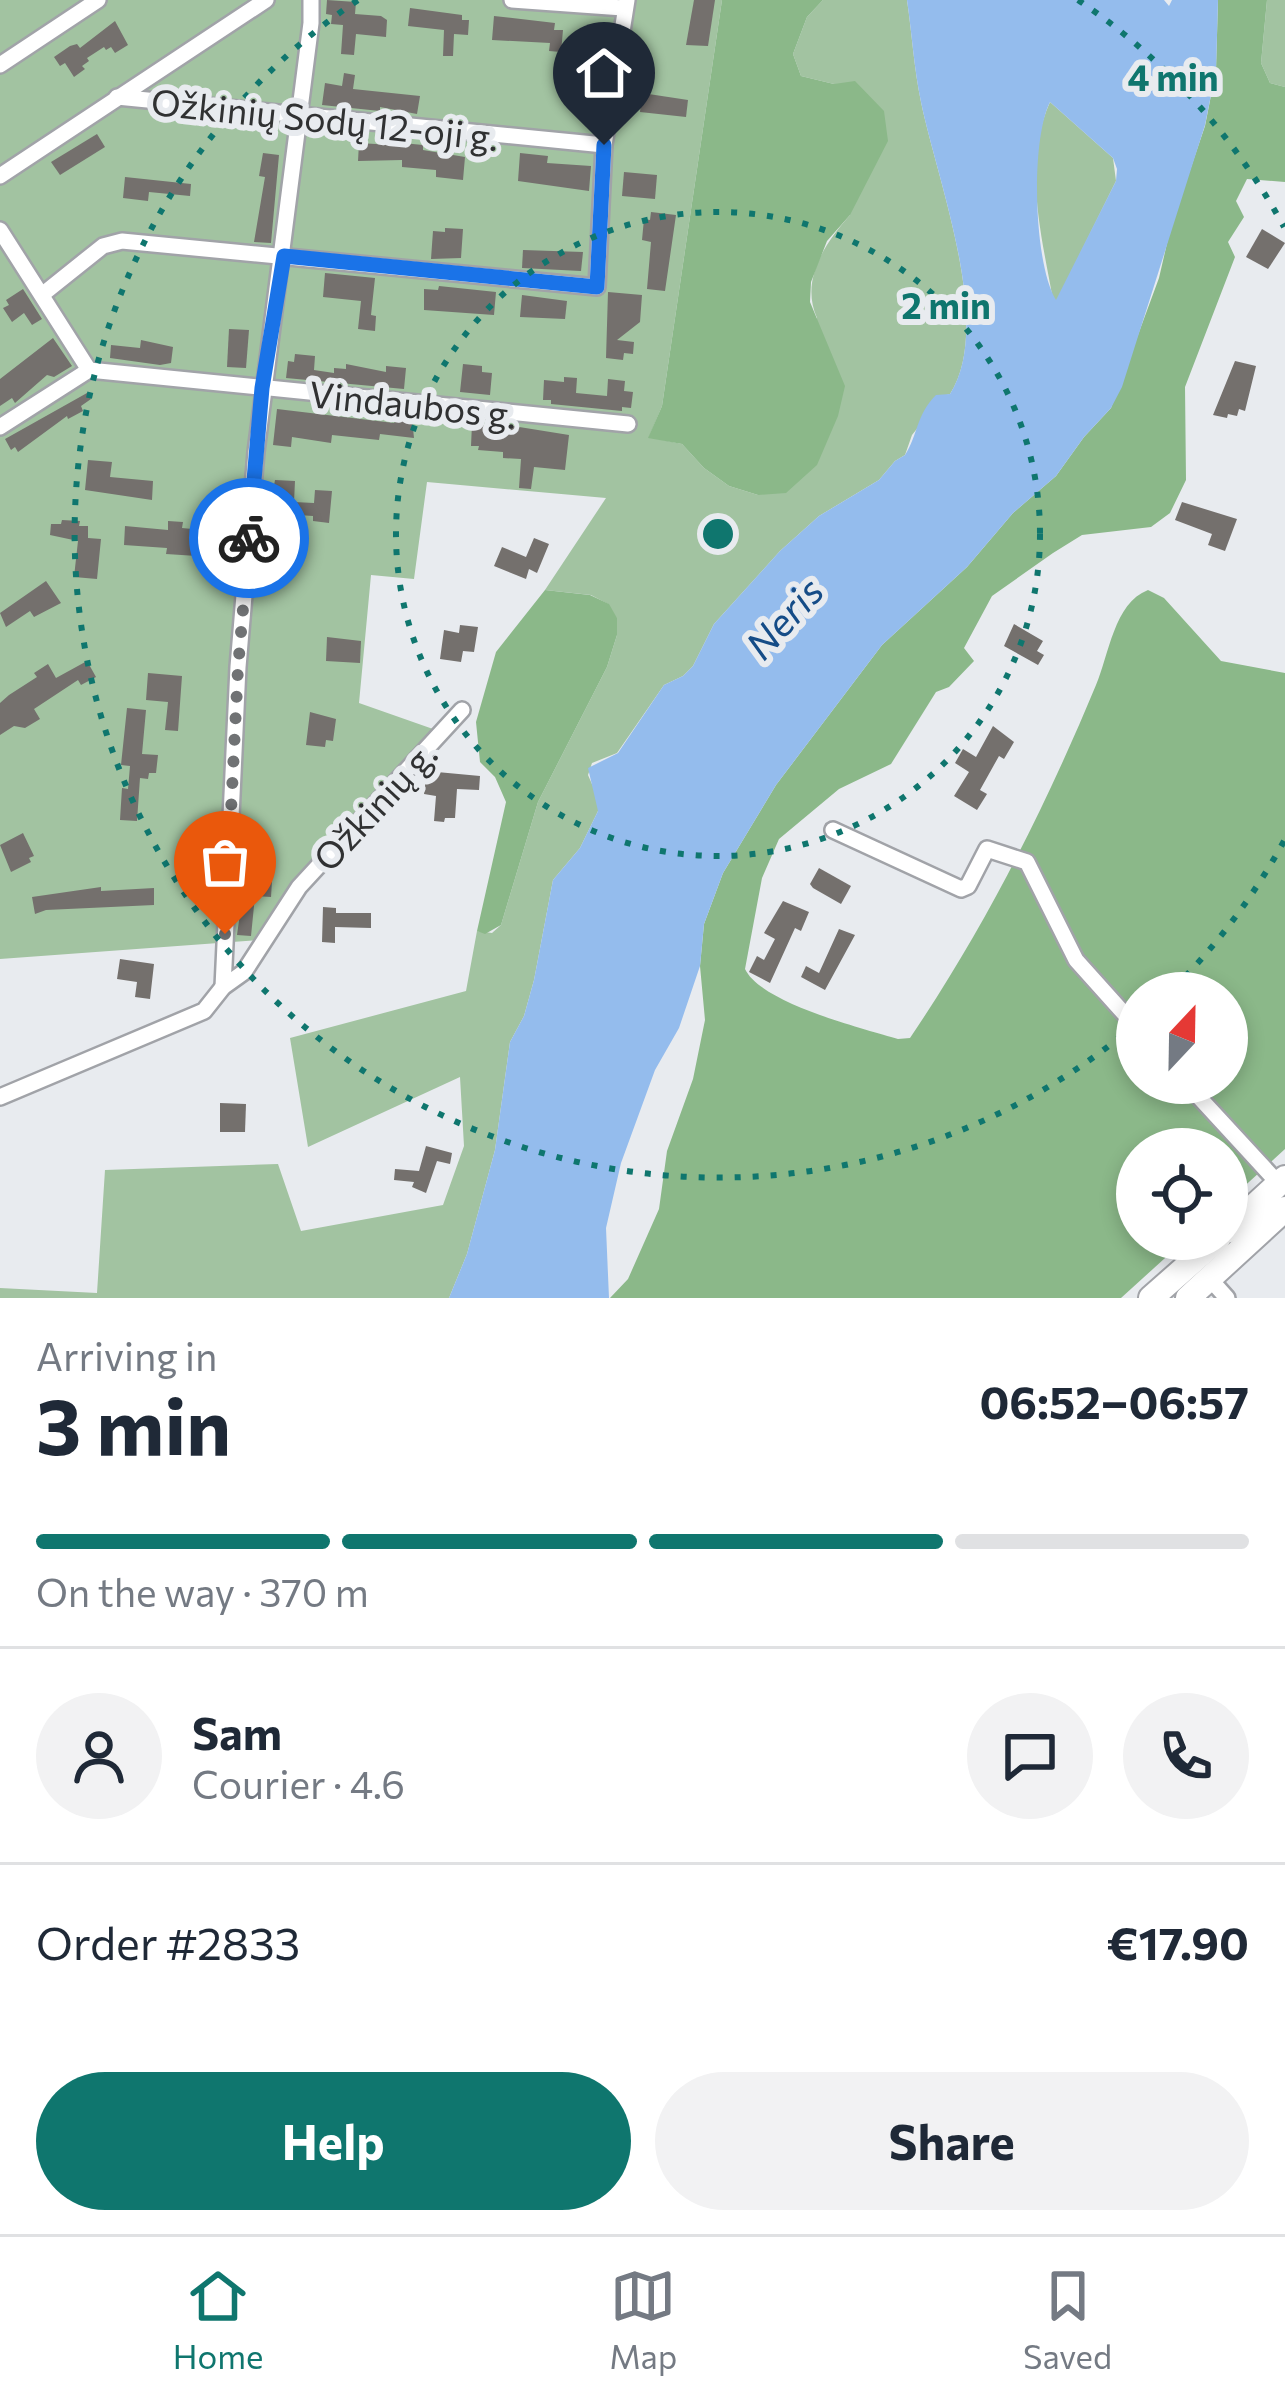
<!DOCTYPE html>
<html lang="en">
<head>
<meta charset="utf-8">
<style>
  :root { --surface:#fff; --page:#f2f2f3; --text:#1f2937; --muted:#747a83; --line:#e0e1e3; --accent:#0f766e }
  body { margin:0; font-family:Commissioner,sans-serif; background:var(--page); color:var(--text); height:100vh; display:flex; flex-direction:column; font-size:45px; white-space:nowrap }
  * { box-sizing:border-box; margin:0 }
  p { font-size:39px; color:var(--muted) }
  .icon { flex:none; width:66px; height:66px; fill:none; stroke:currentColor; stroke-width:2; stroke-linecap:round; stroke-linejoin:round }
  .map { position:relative; height:1298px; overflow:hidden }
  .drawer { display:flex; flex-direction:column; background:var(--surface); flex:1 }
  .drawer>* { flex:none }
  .needle { width:78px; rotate:22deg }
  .tools { position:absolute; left:1116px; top:972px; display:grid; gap:24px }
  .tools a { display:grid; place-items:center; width:132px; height:132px; border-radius:50%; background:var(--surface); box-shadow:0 6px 18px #0003; font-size:60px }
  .pin { position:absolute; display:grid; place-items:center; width:102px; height:102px; color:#fff; margin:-123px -51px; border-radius:50% 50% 50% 0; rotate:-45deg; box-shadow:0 0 12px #0007 }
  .pin .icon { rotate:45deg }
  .courier { position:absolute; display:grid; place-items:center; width:120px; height:120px; margin:-60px; border:9px solid #1a73e8; border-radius:50%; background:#fff; color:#222; box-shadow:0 3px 15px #0007 }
  .headline em { font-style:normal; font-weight:700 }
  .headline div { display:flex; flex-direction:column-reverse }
  .headline { display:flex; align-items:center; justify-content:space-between; height:204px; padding:0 36px }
  h1 { font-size:78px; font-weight:700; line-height:90px }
  .bar { display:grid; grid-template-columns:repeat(4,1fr); gap:18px 12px; align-content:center; height:144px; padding:0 36px }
  .bar i { height:15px; border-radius:9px; background:var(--line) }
  .bar .selected { background:var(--accent) }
  .bar p { grid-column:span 4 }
  .line { display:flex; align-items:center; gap:30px; padding:0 36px; border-top:3px solid var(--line) }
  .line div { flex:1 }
  .round { display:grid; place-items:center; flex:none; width:126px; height:126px; border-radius:63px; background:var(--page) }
  .action { display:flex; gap:24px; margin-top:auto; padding:24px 36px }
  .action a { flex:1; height:138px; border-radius:72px; background:var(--accent); color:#fff; font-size:48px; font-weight:700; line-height:138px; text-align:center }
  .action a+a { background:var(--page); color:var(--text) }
  .tab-bar { display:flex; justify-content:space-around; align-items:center; height:168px; border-top:3px solid var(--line); background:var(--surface); font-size:33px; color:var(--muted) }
  .tab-bar a { display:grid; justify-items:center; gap:6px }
  .tab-bar .selected { color:var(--accent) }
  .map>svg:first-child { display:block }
  .green { fill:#a2c3a1 }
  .forest { fill:#8bb889; fill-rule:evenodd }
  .water { fill:#94bced; fill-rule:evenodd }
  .building { fill:#74706d }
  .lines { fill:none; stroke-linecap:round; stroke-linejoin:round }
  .minor-casing { stroke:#a1a3a8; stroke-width:20 }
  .primary-casing { stroke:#a1a3a8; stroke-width:28 }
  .minor { stroke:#fff; stroke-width:15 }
  .primary { stroke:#fff; stroke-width:24 }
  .done { stroke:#707274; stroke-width:12; stroke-dasharray:0 21.6 }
  .route { stroke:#1a73e8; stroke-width:15 }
  .ring { fill:none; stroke:#0f766e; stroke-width:6; stroke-dasharray:6 12 }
  .labels { text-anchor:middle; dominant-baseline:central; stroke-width:12; stroke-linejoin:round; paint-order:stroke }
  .street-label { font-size:36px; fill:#303132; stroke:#e8ebef }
  .water-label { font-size:39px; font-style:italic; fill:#154c87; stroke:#e8ebef }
  .centre { fill:#0f766e; stroke:#e8ebef; stroke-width:6 }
  .ring-label { font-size:36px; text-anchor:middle; font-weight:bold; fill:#0f766e; stroke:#e8ebef; stroke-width:12; stroke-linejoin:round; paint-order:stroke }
</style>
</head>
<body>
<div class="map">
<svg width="1285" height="1298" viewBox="0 0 1285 1298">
  <rect width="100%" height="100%" fill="#e8ebef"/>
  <!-- green -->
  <g class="green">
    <path d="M0,0H722L662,406L649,437L682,444L704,468L729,486L758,495L817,318C800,280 825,243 850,215L834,84L801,76L793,54L807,17L823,0H907C912,34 914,69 921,102C937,180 994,326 950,394L943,396L912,435L905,455L895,461L879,480L819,516L780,551L714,624L693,666L683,676L664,685L617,753L592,763L588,775L598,798V811L580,848L553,880L534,980L524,1016L510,1042L495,1150L467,1254L449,1298H0V1288L97,1293L105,1170L278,1164L301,1231L443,1205L464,1146L460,1077L308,1147L290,1038L466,991L477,931L492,933L501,925L538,802L607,667L617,635V619L608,604L591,595L545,590L606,498L427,482L414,579L371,575L359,703L433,729L299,879L260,940L0,959Z"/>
    <polygon points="1267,0 1285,0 1285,87 1270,83 1261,63"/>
    <path d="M1050,102L1113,158L1116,181L1057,300H1053C1042,237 1022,164 1050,102Z"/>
  </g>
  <!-- forest -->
  <g class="forest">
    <polygon points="722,0 823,0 807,17 793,54 801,76 834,84 855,81 884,111 888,141 850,215 827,241 811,282 810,302 845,386 838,416 817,465 786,493 758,495 729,486 704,468 682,444 648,438 662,406"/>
    <path d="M1218,0H1267L1261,63L1270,83L1285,87V182L1247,179L1236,201L1244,217L1228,242L1235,257L1185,387L1186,480L1170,513L1151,527L1082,535L1053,553L992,596L964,648L974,661L949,687L936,692L891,764L839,789L779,839L762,878L745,969C761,1003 861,1028 898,1039L910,1038C985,927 1045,808 1096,685C1109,655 1114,603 1148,590L1164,598L1221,661L1285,673V1149L1227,1202V1149H1137V1239H1186L1121,1298H610L628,1279L659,1209L667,1151L693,1079L705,1020L700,966L704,924L723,873L776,785L882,645L967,567L1013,513L1056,476L1084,437L1111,408L1159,278L1171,226L1205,126L1216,70ZM1137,993H1227V1083H1137Z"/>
    <polygon points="545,590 590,595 609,604 617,618 617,635 607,667 538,802 501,925 485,934 477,931 506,802 495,777 480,762 476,722 496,652"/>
  </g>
  <!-- water -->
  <path class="water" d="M907,0H1164L1169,6L1172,0H1218L1216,70L1205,125L1122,387L1111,408L1084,437L1056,476L1013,513L967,567L882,645L776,785L723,873L704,924L700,966L679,1028L655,1070L621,1163L606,1228L609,1298H449L467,1254L495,1150L510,1042L524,1016L534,980L553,880L580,848L598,811L588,768L618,753L664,685L683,676L693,666L714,624L780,551L819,516L879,480L895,461L905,455C918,435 916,415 936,395L950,394C994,325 937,180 921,102C914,69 912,34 907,0ZM1050,102L1113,158L1117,169L1116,181L1056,300C1034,265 1030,142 1050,102Z"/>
  <!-- building -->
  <g class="building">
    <polygon points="327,0 356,2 355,14 381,16 387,20 386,37 356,34 354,55 341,54 343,25 331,24 332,15 326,14"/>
    <polygon points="694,0 715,0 708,46 686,45"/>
    <polygon points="410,8 462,15 462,20 469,20 468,35 454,34 453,56 443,56 444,30 408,26"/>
    <polygon points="494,16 555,23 554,30 563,30 561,52 549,51 550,43 492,40"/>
    <polygon points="115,21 128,45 115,53 111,47 106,50 104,47 87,58 89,61 82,66 85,69 74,77 65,63 60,66 54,57 70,46 77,44 80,48"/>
    <polygon points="344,73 355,75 353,89 420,96 417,114 380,107 380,111 322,105 325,83 342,86"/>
    <polygon points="642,93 688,100 686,117 640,112"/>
    <polygon points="97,134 105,147 60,175 51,162"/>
    <polygon points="392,142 423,145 423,150 465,157 463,180 436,177 436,170 402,167 402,160 358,161 359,143 392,145"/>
    <polygon points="263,153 279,155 271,243 254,242 265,177 259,176"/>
    <polygon points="520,153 548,156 547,163 591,166 589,191 518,181"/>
    <polygon points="624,172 657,175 655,199 622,196"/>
    <polygon points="125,177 191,184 190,196 149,192 148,201 123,198"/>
    <polygon points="651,212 676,215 665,291 647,289 651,242 642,240 644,219 650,220"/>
    <polygon points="445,228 463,229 461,258 431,259 433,231 445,232"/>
    <polygon points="1262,229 1285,243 1268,269 1246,257"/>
    <polygon points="523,250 583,252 581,271 522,268"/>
    <polygon points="325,273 375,278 371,315 376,316 375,331 358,329 361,301 323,297"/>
    <polygon points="439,286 496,292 494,315 424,310 424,289 438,290"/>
    <polygon points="23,289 42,319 32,325 24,313 12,322 3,308 9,305 6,300"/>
    <polygon points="608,292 642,295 640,322 617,340 634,342 633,354 624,353 623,360 606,358"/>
    <polygon points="522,295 567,301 565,319 520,317"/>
    <polygon points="229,329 249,330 246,368 227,367"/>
    <polygon points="53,338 72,366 54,377 47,375 15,403 12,398 0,406 0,379"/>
    <polygon points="141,340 173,347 171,363 160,365 110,358 111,345 140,348"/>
    <polygon points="295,354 315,356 314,370 334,373 334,368 346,369 346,364 386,372 386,366 406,368 404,389 286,378 288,361 294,362"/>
    <polygon points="1235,361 1256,366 1245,411 1239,409 1237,416 1228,414 1227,418 1213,415"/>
    <polygon points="463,364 482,366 482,372 492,373 490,395 460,392"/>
    <polygon points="564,377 577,378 576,393 607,396 608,379 625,381 624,391 633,392 631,408 622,407 622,411 551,404 551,400 543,400 544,380 564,382"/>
    <polygon points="87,393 91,399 81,406 83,411 68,419 67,416 18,452 15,447 11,450 5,439"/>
    <polygon points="277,409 394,423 399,417 412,419 414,438 380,434 379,440 332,435 331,443 292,437 291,447 273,445"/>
    <polygon points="472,424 513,426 569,435 565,470 534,467 531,489 519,488 521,459 503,458 503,452 478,450 479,446 471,446"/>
    <polygon points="88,460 112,462 110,477 153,481 152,500 85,490"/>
    <polygon points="275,480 295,481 294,502 314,503 315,490 332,491 329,523 313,521 313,516 269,513"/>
    <polygon points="1182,502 1237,519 1225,551 1208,545 1212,534 1175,520"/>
    <polygon points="62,520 80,521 79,526 88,526 88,538 101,539 97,579 74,577 78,541 50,535 51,524 61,524"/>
    <polygon points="168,521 183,522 182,528 222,532 222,538 229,539 228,558 166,554 167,548 124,545 125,526 168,530"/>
    <polygon points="534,538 549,544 537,573 529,569 526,579 494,566 502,547 526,557"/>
    <polygon points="46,581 61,603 34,617 30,611 6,627 0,613"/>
    <polygon points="1014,624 1043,641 1037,651 1044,655 1038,665 1004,646"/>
    <polygon points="460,625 478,627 474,652 463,651 461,662 440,659 444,630 459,633"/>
    <polygon points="327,637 361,641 360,663 326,661"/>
    <polygon points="87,661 96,677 81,685 78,680 34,709 40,719 25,728 14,726 0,735 0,703 9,695 37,677 34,673 48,664 56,678"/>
    <polygon points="148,673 182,676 178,731 165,730 168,702 146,700"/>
    <polygon points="127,708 146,710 142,754 158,755 156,773 149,773 148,779 140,778 137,821 120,820 122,788 128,789 130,766 121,765"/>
    <polygon points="310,712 336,719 333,741 326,740 325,747 306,745"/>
    <polygon points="993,726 1014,742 1004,759 999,756 980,790 987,794 977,810 954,796 969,772 955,763 963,749 976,757"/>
    <polygon points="437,772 480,776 479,790 457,789 455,818 445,818 444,822 434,821 436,796 424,794 426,778 436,779"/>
    <polygon points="23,833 34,856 29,858 31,862 11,872 0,845"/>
    <polygon points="819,868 851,886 841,904 813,888 810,884"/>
    <polygon points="245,878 272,881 271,897 255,896 251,936 237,935"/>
    <polygon points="101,887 101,891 154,888 154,905 46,910 35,914 32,897"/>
    <polygon points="783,901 809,912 801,931 795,928 770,983 749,972 757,956 764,960 775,939 764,933"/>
    <polygon points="323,907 336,908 336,913 371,913 371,928 335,927 335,943 322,942"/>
    <polygon points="839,929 855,935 825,990 801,977 806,966 819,973"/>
    <polygon points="120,959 154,964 150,999 135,997 137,982 117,979"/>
    <polygon points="220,1103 246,1104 245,1132 220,1132"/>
    <polygon points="426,1146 452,1153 450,1164 437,1161 426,1193 412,1187 414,1182 394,1180 395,1169 419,1171"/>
  </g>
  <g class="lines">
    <!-- minor casing -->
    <g class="minor-casing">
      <g id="minor">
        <polyline points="512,0 623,8"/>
        <polyline points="0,65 98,0"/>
        <polyline points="117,97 604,145"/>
        <polyline points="0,176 266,0"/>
        <polyline points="0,230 89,370"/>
        <polyline points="43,294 103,246 122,241 597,287 604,145 627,0"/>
        <polyline points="0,427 89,370 628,424"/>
        <polyline points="833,830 961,889 968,886 987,849 1027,862 1076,960 1137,1028"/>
        <polyline points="223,987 238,667 256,452 311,23 311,0"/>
        <polyline points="1186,1083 1279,1184"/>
        <polyline points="0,1097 204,1011 223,987 244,972 299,887 462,710"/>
        <polyline points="1210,1279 1227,1298"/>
      </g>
    </g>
    <!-- primary casing -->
    <g class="primary-casing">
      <g id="primary">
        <polyline points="1227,1231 1285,1178"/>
        <polyline points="1151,1298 1218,1239"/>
        <polyline points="1188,1298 1285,1209"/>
      </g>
    </g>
    <!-- minor -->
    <use href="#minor" class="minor"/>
    <!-- primary -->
    <use href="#primary" class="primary"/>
  </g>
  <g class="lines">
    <!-- done -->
    <polyline class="done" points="225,934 238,668 249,538"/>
    <!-- route -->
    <polyline class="route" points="249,538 262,388 284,256 597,287 604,145"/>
  </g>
  <!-- distance rings -->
  <g class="ring">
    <circle cx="718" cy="534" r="322"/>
    <path d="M1284 841A644 644 0 0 1 1173 989M1136 1024A644 644 0 1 1 358 0M1078 0A644 644 0 0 1 1284 227"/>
  </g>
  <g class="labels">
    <!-- street labels -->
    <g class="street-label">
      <text transform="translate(325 118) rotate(6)">Ožkinių Sodų 12-oji g.</text>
      <text transform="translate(413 403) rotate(6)">Vindaubos g.</text>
      <text transform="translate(374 805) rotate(-47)">Ožkinių g.</text>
    </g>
    <!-- water labels -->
    <g class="water-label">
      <text transform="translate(783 617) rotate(-48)">Neris</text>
    </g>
  </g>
  <circle cx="718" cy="534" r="18" class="centre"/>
  <g class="ring-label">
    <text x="1173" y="91">4 min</text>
    <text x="946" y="319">2 min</text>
  </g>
</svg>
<div class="tools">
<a><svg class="needle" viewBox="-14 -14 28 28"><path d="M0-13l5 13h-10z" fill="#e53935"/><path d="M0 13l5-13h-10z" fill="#747a83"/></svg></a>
<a><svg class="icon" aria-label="locate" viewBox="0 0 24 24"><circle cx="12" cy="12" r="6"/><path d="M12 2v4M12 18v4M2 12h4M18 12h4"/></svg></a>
</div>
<div class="pin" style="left:225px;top:934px;background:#ea580c"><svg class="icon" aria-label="bag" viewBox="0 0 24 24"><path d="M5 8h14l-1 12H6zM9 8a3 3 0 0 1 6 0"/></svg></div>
<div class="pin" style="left:604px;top:145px;background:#1f2937"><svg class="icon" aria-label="home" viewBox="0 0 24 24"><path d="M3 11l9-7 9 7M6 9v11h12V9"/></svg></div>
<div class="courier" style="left:249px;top:538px"><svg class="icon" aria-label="bike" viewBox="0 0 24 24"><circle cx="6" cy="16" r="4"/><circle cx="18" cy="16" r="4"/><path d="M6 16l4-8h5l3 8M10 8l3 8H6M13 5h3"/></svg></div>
</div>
<section class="drawer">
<div class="headline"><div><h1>3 min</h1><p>Arriving in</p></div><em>06:52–06:57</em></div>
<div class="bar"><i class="selected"></i><i class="selected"></i><i class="selected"></i><i></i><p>On the way · 370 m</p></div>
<div class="line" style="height:216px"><a class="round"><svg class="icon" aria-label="person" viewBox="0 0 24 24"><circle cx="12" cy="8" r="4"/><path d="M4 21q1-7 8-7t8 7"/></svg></a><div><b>Sam</b><p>Courier · 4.6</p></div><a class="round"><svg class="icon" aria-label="chat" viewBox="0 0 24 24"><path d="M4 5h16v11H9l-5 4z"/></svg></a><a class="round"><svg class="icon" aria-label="phone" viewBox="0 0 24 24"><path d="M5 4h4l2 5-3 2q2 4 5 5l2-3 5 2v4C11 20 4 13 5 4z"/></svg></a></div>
<div class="line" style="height:156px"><div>Order #2833</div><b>€17.90</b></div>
<div class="action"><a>Help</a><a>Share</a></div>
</section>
<nav class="tab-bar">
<a class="selected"><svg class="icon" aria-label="home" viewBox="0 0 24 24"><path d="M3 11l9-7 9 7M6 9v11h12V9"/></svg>Home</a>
<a><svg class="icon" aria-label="map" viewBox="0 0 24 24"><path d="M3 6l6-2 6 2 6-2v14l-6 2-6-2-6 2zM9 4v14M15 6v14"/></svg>Map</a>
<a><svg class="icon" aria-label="saved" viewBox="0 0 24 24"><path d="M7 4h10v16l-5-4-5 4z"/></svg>Saved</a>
</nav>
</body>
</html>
